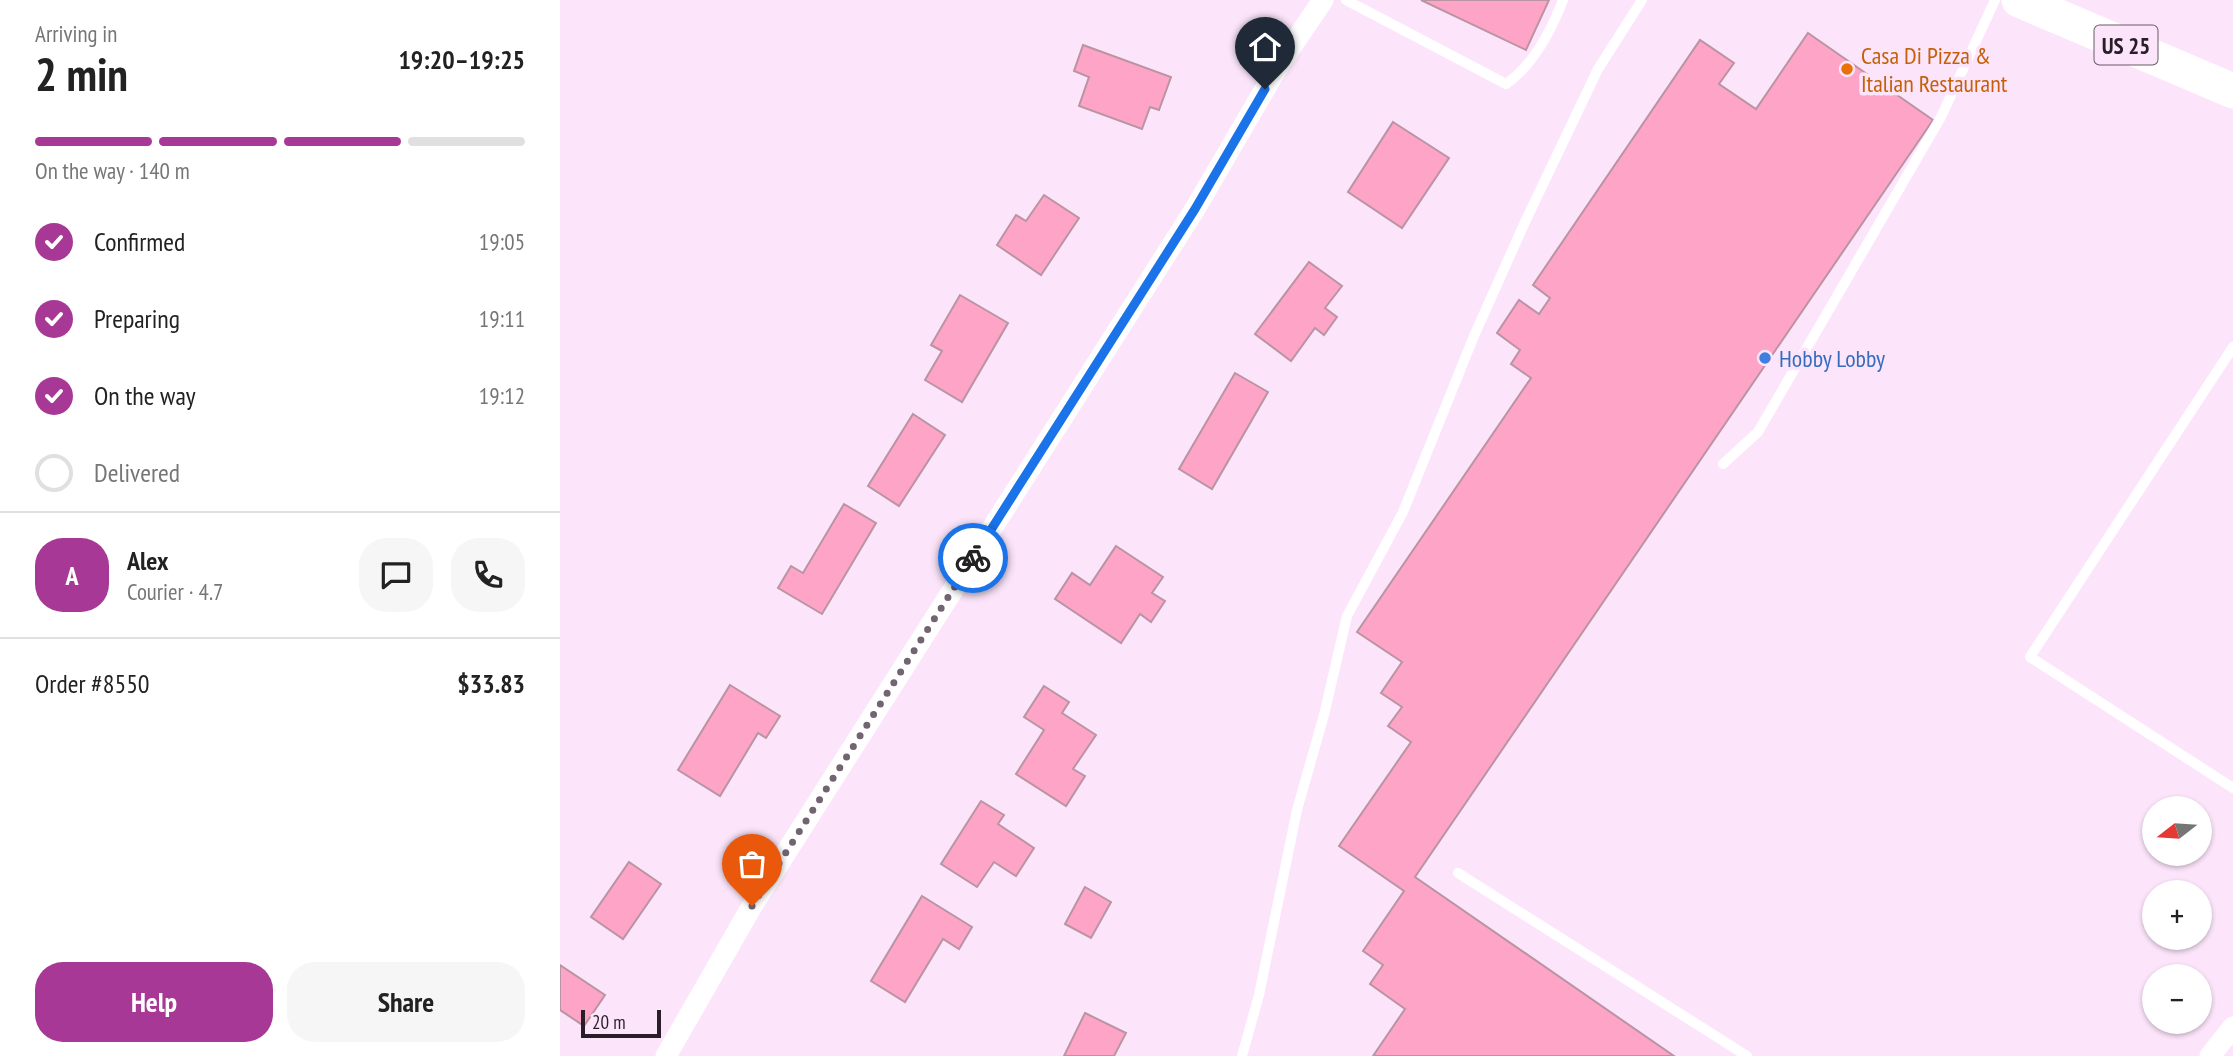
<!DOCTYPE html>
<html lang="en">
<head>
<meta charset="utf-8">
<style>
  :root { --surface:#fff; --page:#f6f6f6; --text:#222; --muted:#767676; --line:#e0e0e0; --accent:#a83895 }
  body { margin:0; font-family:"PT Sans Narrow",sans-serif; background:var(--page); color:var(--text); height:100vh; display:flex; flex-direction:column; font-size:26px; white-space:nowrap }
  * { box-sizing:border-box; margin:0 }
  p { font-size:23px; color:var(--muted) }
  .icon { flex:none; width:38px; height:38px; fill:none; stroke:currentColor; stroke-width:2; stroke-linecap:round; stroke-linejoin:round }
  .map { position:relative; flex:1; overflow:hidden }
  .details { display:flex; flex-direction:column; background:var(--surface); width:560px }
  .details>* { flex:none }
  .needle { width:46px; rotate:253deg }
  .tools { position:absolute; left:1582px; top:796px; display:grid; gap:14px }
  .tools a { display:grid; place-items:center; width:70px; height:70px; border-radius:50%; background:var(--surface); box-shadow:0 2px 5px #0004; font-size:35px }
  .scale { position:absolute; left:21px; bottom:18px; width:80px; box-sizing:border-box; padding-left:7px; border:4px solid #291e28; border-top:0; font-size:19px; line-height:24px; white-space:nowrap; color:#291e28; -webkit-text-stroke:5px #fce5fb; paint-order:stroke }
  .pin { position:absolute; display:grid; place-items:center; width:60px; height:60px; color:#fff; margin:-72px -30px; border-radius:50% 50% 50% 0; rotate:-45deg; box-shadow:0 0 7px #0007 }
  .pin .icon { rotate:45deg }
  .courier { position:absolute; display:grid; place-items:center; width:70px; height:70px; margin:-35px; border:5px solid #1a73e8; border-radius:50%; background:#fff; color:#222; box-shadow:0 2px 9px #0007 }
  .head em { font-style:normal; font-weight:700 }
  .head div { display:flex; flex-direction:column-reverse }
  .head { display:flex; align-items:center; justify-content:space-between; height:119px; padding:0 35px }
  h1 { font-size:46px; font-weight:700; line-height:52px }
  .bar { display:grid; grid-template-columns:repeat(4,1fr); gap:10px 7px; align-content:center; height:84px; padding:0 35px }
  .bar i { height:9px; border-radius:5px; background:var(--line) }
  .bar .active { background:var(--accent) }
  .bar p { grid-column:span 4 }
  .line { display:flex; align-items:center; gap:18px; padding:0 35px; border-top:2px solid var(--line) }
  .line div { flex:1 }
  .round { display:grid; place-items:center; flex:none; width:74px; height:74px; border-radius:28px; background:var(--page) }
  ol { padding:0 35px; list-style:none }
  li { display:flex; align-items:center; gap:21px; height:77px }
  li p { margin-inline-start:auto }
  li .icon { padding:7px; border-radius:50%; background:var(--accent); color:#fff; stroke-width:4 }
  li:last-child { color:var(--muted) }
  li i { width:38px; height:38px; border:4px solid var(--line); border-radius:50% }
  .primary-button { display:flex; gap:14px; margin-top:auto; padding:14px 35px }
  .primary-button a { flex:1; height:80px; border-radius:28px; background:var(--accent); color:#fff; font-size:28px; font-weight:700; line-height:80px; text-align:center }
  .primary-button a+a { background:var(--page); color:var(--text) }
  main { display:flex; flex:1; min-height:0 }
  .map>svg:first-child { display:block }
  .building { fill:#fda4c7; stroke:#ba94a2; stroke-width:2 }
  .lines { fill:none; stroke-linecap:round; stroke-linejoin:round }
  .service { stroke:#fff; stroke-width:10 }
  .minor { stroke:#fff; stroke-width:21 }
  .primary { stroke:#fff; stroke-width:35 }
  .done { stroke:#736472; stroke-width:7; stroke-dasharray:0 12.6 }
  .route { stroke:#1a73e8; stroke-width:9 }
  .food-dot { fill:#e8710a; stroke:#fce5fb; stroke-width:2.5 }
  .shop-dot { fill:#3f7fe0; stroke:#fce5fb; stroke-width:2.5 }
  .labels { text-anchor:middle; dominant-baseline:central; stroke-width:7; stroke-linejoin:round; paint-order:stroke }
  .shield { fill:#fce5fb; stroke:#685a67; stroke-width:2 }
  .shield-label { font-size:23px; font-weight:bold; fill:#291e28 }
  .food-label { font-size:24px; fill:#c56008; stroke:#fce5fb; text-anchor:start }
  .shop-label { font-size:24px; fill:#366cbe; stroke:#fce5fb; text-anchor:start }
</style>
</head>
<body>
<main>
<section class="details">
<div class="head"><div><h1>2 min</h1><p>Arriving in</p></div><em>19:20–19:25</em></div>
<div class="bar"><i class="active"></i><i class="active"></i><i class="active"></i><i></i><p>On the way · 140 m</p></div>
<ol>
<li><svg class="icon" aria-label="check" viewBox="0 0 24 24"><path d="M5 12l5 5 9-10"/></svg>Confirmed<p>19:05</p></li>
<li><svg class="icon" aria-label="check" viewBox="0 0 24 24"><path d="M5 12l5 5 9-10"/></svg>Preparing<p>19:11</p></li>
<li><svg class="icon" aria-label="check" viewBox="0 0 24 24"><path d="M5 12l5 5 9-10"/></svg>On the way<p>19:12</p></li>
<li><i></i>Delivered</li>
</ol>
<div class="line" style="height:126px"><b class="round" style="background:var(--accent);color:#fff">A</b><div><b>Alex</b><p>Courier · 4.7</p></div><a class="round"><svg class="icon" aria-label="chat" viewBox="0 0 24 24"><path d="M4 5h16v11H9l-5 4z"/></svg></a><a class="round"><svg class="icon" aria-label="phone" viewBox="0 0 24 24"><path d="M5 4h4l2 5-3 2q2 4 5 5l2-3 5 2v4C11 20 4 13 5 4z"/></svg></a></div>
<div class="line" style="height:91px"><div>Order #8550</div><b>$33.83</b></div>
<div class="primary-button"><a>Help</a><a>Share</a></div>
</section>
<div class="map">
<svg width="1673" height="1056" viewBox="0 0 1673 1056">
  <rect width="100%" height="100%" fill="#fce5fb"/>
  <!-- building -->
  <g class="building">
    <polygon points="861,0 989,0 966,50"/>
    <polygon points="1248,33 1373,120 855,877 1114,1056 813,1056 845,1009 810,984 823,965 803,951 844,891 779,846 851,742 828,726 842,707 821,693 842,662 797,632 971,378 951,364 960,350 937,333 959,300 979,314 990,298 973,285 1140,40 1174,63 1159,84 1196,109"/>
    <polygon points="523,45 611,77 599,110 590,107 582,129 519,106 529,77 514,71"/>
    <polygon points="833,122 889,158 842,228 788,192"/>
    <polygon points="484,195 519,218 481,275 437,245 456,215 466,221"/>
    <polygon points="749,262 782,286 765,308 777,317 764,335 755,328 731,361 695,334"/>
    <polygon points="400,295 448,323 402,402 365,380 382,351 371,345"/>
    <polygon points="675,373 708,392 652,489 619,469"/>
    <polygon points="353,414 385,435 339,506 308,486"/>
    <polygon points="284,504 316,523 262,614 218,588 231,566 243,573"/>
    <polygon points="556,546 603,577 592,593 605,601 591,622 580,614 561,643 495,599 512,573 530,585"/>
    <polygon points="170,685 220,716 206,738 198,733 160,796 118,770"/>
    <polygon points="484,686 509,702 502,713 536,735 513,769 525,776 506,806 456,774 484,730 464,717"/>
    <polygon points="421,801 444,815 438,824 474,848 456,876 434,862 417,887 381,864"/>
    <polygon points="69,862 101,884 63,939 31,917"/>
    <polygon points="525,887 551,902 531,938 505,924"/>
    <polygon points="362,896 412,927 399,949 383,939 345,1002 311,981"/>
    <polygon points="0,965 45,995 24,1026 0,1010"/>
    <polygon points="525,1013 566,1033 554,1056 504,1056"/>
  </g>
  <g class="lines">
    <!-- service -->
    <g class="service">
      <path d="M786,0L946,84C974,65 991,31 1003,0"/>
      <polyline points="1673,347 1470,657 1673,788"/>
      <polyline points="1163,464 1198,432 1381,117 1435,0"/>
      <polyline points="898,873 1187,1056"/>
      <polyline points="682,1056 699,995 737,810 764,715 787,616 843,512 914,336 965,222 1038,69 1082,0"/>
    </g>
    <!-- minor -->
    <g class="minor">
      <polyline points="106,1056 192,906 635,209 719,65 763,0"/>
      <polyline points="1650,1056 1673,1027"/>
    </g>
    <!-- primary -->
    <polyline class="primary" points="1459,0 1673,91"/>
  </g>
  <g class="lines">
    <!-- done -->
    <polyline class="done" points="192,906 413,558"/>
    <!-- route -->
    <polyline class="route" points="413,558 635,209 705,89"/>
  </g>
  <!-- markers -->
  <circle class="food-dot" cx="1287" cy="69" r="7"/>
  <circle class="shop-dot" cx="1205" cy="358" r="7"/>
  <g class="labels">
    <!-- shield labels -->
    <rect class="shield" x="1534.5" y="25.5" width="63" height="39" rx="5"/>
    <g class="shield-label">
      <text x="1566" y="45">US 25</text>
    </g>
    <!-- food labels -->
    <g class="food-label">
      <text x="1301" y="55">Casa Di Pizza &amp;<tspan x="1301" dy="28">Italian Restaurant</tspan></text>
    </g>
    <!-- shop labels -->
    <g class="shop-label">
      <text x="1219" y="358">Hobby Lobby</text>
    </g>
  </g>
</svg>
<div class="tools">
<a><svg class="needle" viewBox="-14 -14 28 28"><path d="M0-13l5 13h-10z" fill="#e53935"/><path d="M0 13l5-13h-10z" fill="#767676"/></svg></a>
<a>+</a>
<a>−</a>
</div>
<div class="scale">20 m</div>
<div class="pin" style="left:192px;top:906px;background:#ea580c"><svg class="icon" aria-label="bag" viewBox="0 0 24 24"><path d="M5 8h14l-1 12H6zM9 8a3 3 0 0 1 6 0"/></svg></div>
<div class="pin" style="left:705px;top:89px;background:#1f2937"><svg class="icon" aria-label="home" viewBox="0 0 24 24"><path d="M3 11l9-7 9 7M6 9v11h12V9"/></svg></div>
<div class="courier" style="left:413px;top:558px"><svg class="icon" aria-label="bike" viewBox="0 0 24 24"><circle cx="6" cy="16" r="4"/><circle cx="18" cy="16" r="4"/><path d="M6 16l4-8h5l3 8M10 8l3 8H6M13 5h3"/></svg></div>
</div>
</main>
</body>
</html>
